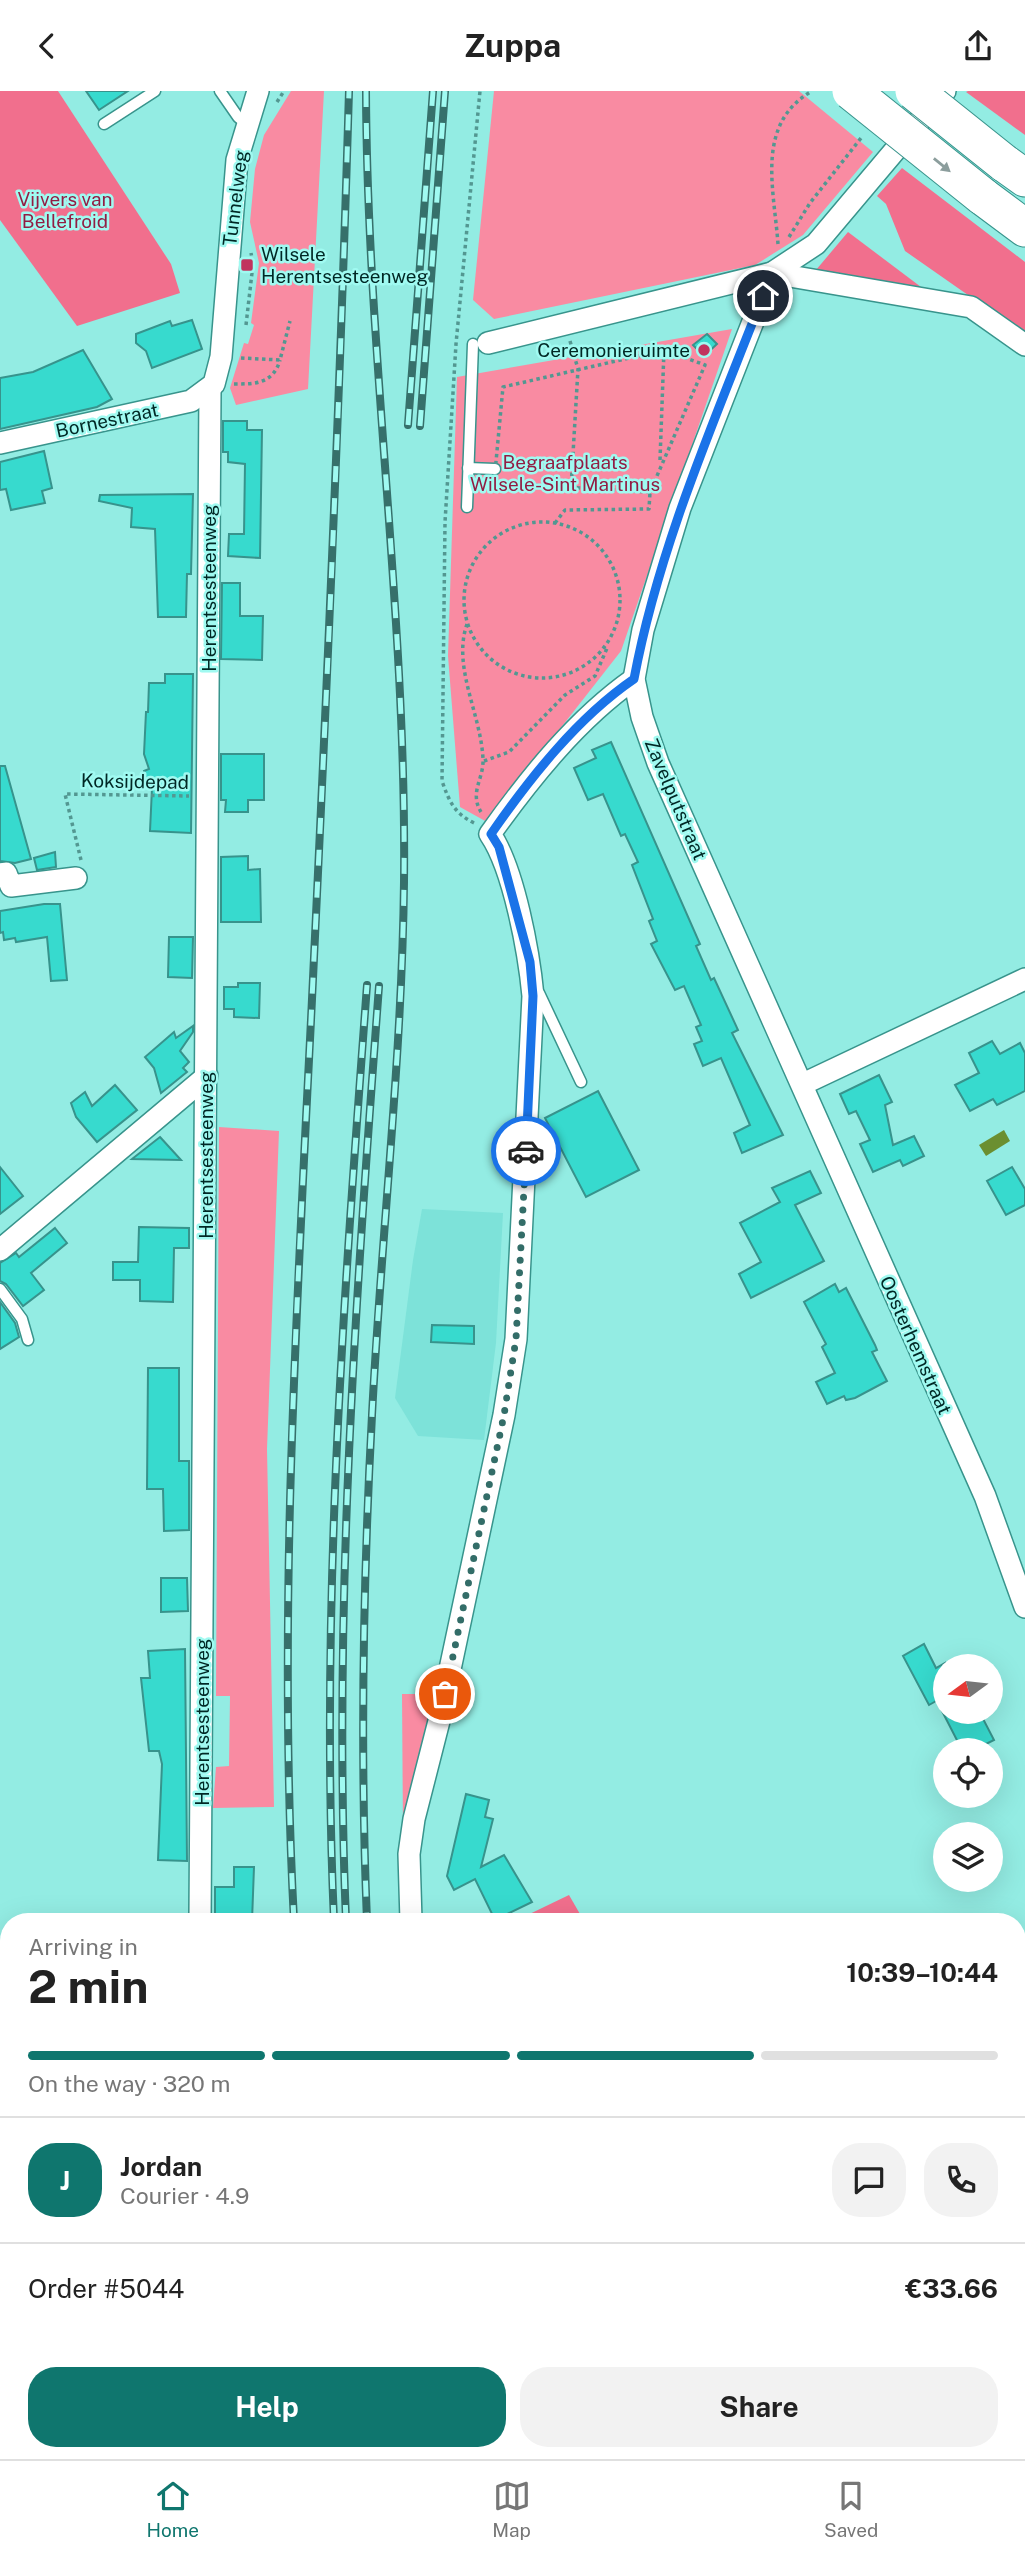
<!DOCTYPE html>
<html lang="en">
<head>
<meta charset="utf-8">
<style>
  :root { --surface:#fff; --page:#f2f2f2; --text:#222; --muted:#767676; --line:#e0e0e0; --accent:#0f766e }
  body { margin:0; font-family:"Public Sans",sans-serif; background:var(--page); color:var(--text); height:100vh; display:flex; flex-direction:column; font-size:26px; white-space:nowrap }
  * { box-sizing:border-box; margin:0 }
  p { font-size:23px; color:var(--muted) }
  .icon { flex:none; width:38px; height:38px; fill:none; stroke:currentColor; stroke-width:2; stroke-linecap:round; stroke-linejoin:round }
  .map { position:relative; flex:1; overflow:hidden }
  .details { position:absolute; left:0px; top:1822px; width:1026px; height:548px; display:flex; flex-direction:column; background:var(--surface); border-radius:28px 28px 0 0; box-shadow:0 7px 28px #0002 }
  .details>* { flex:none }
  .needle { width:46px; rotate:255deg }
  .controls { position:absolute; left:933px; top:1563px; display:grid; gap:14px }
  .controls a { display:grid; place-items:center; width:70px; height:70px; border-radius:50%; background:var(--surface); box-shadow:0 7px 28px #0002; font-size:35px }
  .pin { position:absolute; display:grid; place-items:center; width:60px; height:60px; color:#fff; margin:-30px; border:4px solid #fff; border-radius:50%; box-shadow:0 2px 7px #0007 }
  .courier { position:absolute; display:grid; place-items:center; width:70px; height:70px; margin:-35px; border:5px solid #1a73e8; border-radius:50%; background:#fff; color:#222; box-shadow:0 2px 9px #0007 }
  .headline em { font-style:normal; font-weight:700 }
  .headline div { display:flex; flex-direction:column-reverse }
  .headline { display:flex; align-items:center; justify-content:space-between; height:119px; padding:0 28px }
  h1 { font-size:46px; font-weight:700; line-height:52px }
  .bar { display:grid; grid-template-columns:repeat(4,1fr); gap:10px 7px; align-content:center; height:84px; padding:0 28px }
  .bar i { height:9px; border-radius:5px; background:var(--line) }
  .bar .on { background:var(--accent) }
  .bar p { grid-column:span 4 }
  .line { display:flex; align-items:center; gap:18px; padding:0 28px; border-top:2px solid var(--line) }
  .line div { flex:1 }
  .round { display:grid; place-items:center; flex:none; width:74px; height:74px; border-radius:28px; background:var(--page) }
  .cta { display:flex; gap:14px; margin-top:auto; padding:14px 28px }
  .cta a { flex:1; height:80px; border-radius:28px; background:var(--accent); color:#fff; font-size:28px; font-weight:700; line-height:80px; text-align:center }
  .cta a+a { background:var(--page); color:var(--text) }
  header { display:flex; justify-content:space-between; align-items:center; height:91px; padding:0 28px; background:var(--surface); font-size:32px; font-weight:700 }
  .tab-bar { display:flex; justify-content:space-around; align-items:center; height:98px; border-top:2px solid var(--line); background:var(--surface); font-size:19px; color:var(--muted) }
  .tab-bar a { display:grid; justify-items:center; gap:4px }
  .tab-bar .on { color:var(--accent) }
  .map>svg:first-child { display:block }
  .built { fill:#7de2d9 }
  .green { fill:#f98ba2 }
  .forest { fill:#f16f8d }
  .water { fill:#6b8f30 }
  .building { fill:#37dace; stroke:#37938c; stroke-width:2 }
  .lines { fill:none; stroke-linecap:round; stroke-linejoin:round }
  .lane-casing { stroke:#38948c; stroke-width:13 }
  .street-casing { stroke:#38948c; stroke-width:24 }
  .highway-casing { stroke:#38948c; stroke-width:39 }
  .path { stroke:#539791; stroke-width:3.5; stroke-dasharray:3.5 3.5; stroke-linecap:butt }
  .lane { stroke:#fff; stroke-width:10 }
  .street { stroke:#fff; stroke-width:21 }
  .highway { stroke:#fff; stroke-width:37 }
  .rail-casing { stroke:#36706b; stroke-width:8 }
  .rail { stroke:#a0faf1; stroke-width:5; stroke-dasharray:16; stroke-linecap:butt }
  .highway-bridge-casing { stroke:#38948c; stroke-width:39; stroke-linecap:butt }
  .highway-bridge { stroke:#fff; stroke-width:37 }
  .oneway { fill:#8c9e9d }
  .done { stroke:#336d68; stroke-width:7; stroke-dasharray:0 12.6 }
  .route { stroke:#1a73e8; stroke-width:9 }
  .poi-dot { fill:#c1335e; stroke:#a0faf1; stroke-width:2.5 }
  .labels { text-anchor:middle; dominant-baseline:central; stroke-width:5; stroke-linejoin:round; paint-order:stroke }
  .street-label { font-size:19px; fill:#002825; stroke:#a0faf1 }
  .park-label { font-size:19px; fill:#921d43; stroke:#a0faf1 }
  .poi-label { font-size:19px; fill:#002825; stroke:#a0faf1; text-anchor:start }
</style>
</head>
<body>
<header><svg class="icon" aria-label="back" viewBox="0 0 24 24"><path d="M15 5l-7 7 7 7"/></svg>Zuppa<svg class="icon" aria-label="share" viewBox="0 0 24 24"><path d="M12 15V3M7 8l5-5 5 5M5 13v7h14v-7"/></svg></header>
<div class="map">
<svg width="1025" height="2368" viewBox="0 0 1025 2368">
  <rect width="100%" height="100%" fill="#93ece3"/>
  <!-- built -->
  <polygon class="built" points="422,1118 503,1122 496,1252 484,1349 418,1345 395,1307 413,1169"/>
  <!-- green -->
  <g class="green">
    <polygon points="291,0 324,0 308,298 236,314 230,297 244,252 248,253 254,234 251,232 259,172 250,131 255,78 264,44"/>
    <polygon points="494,0 799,0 873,61 803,144 755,174 494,228 473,209"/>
    <polygon points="732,238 621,560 487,731 460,716 448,565 457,286"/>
    <polygon points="219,1036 279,1040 267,1358 274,1716 213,1717 216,1676 229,1675 230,1605 216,1605"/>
    <polygon points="402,1603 436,1603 403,1741"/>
  </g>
  <!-- forest -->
  <g class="forest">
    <polygon points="0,0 58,0 171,173 180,202 77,235 0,129"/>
    <polygon points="968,0 1025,0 1025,44 966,1"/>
    <polygon points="902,77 1025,171 1025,244 905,160 886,113 877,105"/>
    <polygon points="848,141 925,199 816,179"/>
    <polygon points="569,1804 584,1830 515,1830"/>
  </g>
  <!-- water -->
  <polygon class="water" points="1004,1039 1010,1050 986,1065 979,1054"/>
  <!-- building -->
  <g class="building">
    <polygon points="86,0 128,0 99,19"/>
    <polygon points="192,229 202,258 152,277 146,260 136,252 136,243 170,230 172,235"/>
    <polygon points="707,243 717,253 704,265 693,254"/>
    <polygon points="83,259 112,308 97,316 0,338 0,287 33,281"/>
    <polygon points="223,330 247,330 247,339 262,339 260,467 228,465 229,443 244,443 245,373 228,371 228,361 223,361"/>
    <polygon points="44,360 52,397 42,400 45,412 11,419 6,398 0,399 0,371"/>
    <polygon points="193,403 191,483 187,483 186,526 158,526 155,438 131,436 132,417 99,410 100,404"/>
    <polygon points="222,492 240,492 240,525 263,525 262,569 221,568"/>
    <polygon points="165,583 193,583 191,742 150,740 152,697 144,696 144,680 149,678 144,663 146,621 148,621 149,592 165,592"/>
    <polygon points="611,651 700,853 696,855 711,889 714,887 738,939 732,942 783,1044 742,1062 734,1042 750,1034 721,967 703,975 694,953 702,950 696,936 701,934 684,895 675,899 651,853 657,850 649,830 653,828 632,774 638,771 625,743 621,745 603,703 588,709 574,677 596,667 592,659"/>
    <polygon points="221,663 264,663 264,709 248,709 248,721 225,721 226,709 221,709"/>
    <polygon points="0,675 5,675 31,768 15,772 0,770"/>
    <polygon points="55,761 56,776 37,779 34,767"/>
    <polygon points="248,765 248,779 260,778 261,831 221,831 221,766"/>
    <polygon points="44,813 60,813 67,889 51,890 47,846 16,851 15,847 4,849 3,841 0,842 0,820"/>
    <polygon points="169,846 193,846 192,887 168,886"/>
    <polygon points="238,892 260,892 259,927 234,926 234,918 224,918 224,896 238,896"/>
    <polygon points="193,935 193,941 180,960 189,971 183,977 187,981 161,1002 154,977 145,966 174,941 176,947"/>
    <polygon points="992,950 1000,963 1020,952 1025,962 1025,1000 997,1014 993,1008 970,1020 955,994 979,982 969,962"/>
    <polygon points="879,984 892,1011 885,1014 893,1054 914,1045 924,1065 903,1075 900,1069 873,1081 860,1053 870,1049 856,1020 849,1023 840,1003"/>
    <polygon points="115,994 137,1019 97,1051 76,1026 71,1012 85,1001 92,1015"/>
    <polygon points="598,1000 639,1079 586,1106 545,1027"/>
    <polygon points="160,1046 181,1069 132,1068"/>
    <polygon points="0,1076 23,1105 0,1123"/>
    <polygon points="1012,1076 1025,1098 1025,1114 1006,1124 987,1090"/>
    <polygon points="810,1080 821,1102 795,1114 824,1170 751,1207 739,1183 761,1171 740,1132 780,1111 772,1097"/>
    <polygon points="139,1136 189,1137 189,1157 174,1157 173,1211 140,1210 140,1189 113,1189 113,1171 138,1171"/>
    <polygon points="55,1137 67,1152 31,1182 44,1199 23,1215 6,1193 0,1190 0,1172 16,1162 19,1166"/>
    <polygon points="835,1193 839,1201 846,1197 875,1254 877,1259 872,1261 887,1290 855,1307 846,1309 844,1305 827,1313 816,1291 835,1282 822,1256 826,1253 804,1211"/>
    <polygon points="0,1211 15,1232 19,1246 0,1258"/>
    <polygon points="432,1234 474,1235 474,1253 431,1251"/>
    <polygon points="148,1277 179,1277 179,1370 189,1370 189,1439 164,1440 163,1398 147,1398"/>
    <polygon points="161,1487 187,1487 188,1520 161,1521"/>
    <polygon points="924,1553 936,1577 945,1572 945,1605 929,1614 903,1565"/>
    <polygon points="185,1558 187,1770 158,1769 162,1673 159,1660 149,1660 141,1587 150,1587 148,1560"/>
    <polygon points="942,1620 979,1620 994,1649 974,1659 962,1659"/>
    <polygon points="466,1703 489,1709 485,1726 493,1728 481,1776 504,1764 532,1811 495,1829 475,1788 454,1799 447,1785"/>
    <polygon points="234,1776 254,1776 252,1830 215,1830 215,1796 234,1796"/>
  </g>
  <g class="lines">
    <!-- lane casing -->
    <g class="lane-casing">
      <g id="lane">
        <polyline points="220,0 238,26 247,33"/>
        <polyline points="104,33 155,0"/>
        <polyline points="468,377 495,378"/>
        <polyline points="467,416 473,253"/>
        <polyline points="539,902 581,991"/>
        <polyline points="0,1198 22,1228 28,1249"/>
      </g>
    </g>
    <!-- street casing -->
    <g class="street-casing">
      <g id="street">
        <polyline points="772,182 680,417 643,539 634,588 642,626 658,672 985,1405 1025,1516"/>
        <polyline points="772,182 971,216 1025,254"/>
        <polyline points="488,252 772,182 816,153 945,0"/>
        <polyline points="0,352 191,310 214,293 221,266 237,69 258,0"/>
        <polyline points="0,783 6,782 11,795 76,787"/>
        <polyline points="803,993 1025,888"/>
        <polyline points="0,1159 207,985"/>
        <polyline points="200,1830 210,298"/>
        <path d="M411,1830L409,1763L414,1728L439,1630L504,1324L516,1248L533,905C529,862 514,778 490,743C530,687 577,628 634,588"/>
        <polyline points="198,2368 198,2361"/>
      </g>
    </g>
    <!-- highway casing -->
    <g class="highway-casing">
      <g id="highway">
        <polyline points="1004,72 1025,87"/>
        <polyline points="982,105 1025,137"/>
      </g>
    </g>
    <!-- path -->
    <g class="path">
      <polyline points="277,11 284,0"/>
      <polyline points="789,146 810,112 861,47"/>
      <path d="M778,153C774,97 755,33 812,0"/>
      <polyline points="246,234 253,173 251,162"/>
      <polyline points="570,250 578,278 571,397"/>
      <polygon points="664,259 705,274 650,401 494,392 503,296"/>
      <polyline points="241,267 280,269 290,230"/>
      <path d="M234,293C255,293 273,293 280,269"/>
      <polyline points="660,369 664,259"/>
      <circle cx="542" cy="509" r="78"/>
      <polyline points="555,432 565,419 649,418 650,401"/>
      <path d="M467,533C452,576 481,623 483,668C484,688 469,701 481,721"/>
      <polyline points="484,670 509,661 565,604 595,585 608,555"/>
      <path d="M474,732C454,722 449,710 442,690L445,431L456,253L480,0"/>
      <polyline points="81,769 65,703 189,705"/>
      <polyline points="454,2361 455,2368"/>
    </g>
    <!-- lane -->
    <use href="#lane" class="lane"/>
    <!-- street -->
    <use href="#street" class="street"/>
    <!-- highway -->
    <use href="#highway" class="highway"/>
    <!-- rail casing -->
    <g class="rail-casing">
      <g id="rail">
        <path d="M366,0C367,264 407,526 404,791C402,969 381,1146 372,1324C363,1492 360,1662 367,1830"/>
        <polyline points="408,334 433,0"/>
        <polyline points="420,335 445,0"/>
        <path d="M294,1830C278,1530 296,1229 311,929C326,619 340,310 349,0"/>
        <path d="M334,1830C320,1518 344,1205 367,894"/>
        <path d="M346,1830C333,1518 356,1206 379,895"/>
        <polyline points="341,2361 342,2368"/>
        <polyline points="375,2361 376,2368"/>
        <polyline points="387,2361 388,2368"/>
        <polyline points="410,2361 411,2368"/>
      </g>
    </g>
    <!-- rail -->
    <use href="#rail" class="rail"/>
    <!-- highway-bridge casing -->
    <g class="highway-bridge-casing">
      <g id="highway-bridge">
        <polyline points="851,0 982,105"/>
        <polyline points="914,0 1004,72"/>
      </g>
    </g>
    <!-- highway-bridge -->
    <use href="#highway-bridge" class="highway-bridge"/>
  </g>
  <!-- one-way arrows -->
  <defs><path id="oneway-solid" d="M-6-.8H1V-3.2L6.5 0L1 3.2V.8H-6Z" transform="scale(1.75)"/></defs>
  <use class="oneway" href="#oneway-solid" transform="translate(942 74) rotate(39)"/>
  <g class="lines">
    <!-- done -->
    <polyline class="done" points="445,1603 504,1324 516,1248 526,1060"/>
    <!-- route -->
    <path class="route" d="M526,1060L533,905L530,871L499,756L491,743C530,687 577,627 634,588C659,455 714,331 763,205"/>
  </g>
  <!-- markers -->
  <g class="poi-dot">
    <rect x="240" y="167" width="14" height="14" rx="3.5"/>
    <circle cx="704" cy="259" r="7"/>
  </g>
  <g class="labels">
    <!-- street labels -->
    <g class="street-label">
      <text transform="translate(235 107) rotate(-83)">Tunnelweg</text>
      <text transform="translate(107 329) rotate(-12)">Bornestraat</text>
      <text transform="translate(209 497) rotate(-90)">Herentsesteenweg</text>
      <text transform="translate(135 690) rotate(1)">Koksijdepad</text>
      <text transform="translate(676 708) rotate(67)">Zavelputstraat</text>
      <text transform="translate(206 1064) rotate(-90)">Herentsesteenweg</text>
      <text transform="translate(916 1254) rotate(66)">Oosterhemstraat</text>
      <text transform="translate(202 1631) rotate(-90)">Herentsesteenweg</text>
    </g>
    <!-- park labels -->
    <g class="park-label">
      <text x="65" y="108">Vijvers van<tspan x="65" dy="22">Bellefroid</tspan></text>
      <text x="565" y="371">Begraafplaats<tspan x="565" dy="22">Wilsele-Sint Martinus</tspan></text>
    </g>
    <!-- poi labels -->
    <g class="poi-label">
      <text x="261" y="163">Wilsele<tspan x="261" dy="22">Herentsesteenweg</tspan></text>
      <text x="690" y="259" text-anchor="end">Ceremonieruimte</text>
    </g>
  </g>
</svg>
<div class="controls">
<a><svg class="needle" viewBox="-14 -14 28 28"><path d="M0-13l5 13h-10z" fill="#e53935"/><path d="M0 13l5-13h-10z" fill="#767676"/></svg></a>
<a><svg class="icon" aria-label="locate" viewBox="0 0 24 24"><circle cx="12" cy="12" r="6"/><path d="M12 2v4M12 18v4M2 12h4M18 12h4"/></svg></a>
<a><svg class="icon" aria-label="layers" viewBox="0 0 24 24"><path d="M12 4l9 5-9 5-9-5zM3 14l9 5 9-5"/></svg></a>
</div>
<div class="pin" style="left:445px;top:1603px;background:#ea580c"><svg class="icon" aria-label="bag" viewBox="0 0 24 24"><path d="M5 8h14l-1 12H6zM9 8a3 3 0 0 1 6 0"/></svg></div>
<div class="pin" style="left:763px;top:205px;background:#1f2937"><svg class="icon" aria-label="home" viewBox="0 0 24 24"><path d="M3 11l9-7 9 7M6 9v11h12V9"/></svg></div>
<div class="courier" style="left:526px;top:1060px"><svg class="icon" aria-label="car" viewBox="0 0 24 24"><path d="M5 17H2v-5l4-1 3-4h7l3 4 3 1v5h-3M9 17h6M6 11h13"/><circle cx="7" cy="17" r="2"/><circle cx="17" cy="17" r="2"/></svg></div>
<section class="details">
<div class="headline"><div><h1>2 min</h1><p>Arriving in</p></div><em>10:39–10:44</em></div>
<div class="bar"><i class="on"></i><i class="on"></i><i class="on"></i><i></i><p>On the way · 320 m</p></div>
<div class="line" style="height:126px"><b class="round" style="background:var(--accent);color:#fff">J</b><div><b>Jordan</b><p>Courier · 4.9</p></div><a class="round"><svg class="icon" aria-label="chat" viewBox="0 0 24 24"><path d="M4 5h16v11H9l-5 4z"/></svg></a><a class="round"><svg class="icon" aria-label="phone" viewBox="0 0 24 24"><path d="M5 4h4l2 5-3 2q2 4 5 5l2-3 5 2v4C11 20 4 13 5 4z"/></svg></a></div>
<div class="line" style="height:91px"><div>Order #5044</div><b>€33.66</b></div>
<div class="cta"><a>Help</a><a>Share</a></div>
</section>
</div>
<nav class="tab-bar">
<a class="on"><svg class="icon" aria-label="home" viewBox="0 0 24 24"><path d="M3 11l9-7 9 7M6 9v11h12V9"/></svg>Home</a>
<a><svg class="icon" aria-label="map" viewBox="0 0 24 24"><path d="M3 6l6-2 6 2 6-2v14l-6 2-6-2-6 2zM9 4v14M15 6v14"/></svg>Map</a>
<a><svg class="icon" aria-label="saved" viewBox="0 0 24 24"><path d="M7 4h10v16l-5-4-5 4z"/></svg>Saved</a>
</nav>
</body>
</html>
